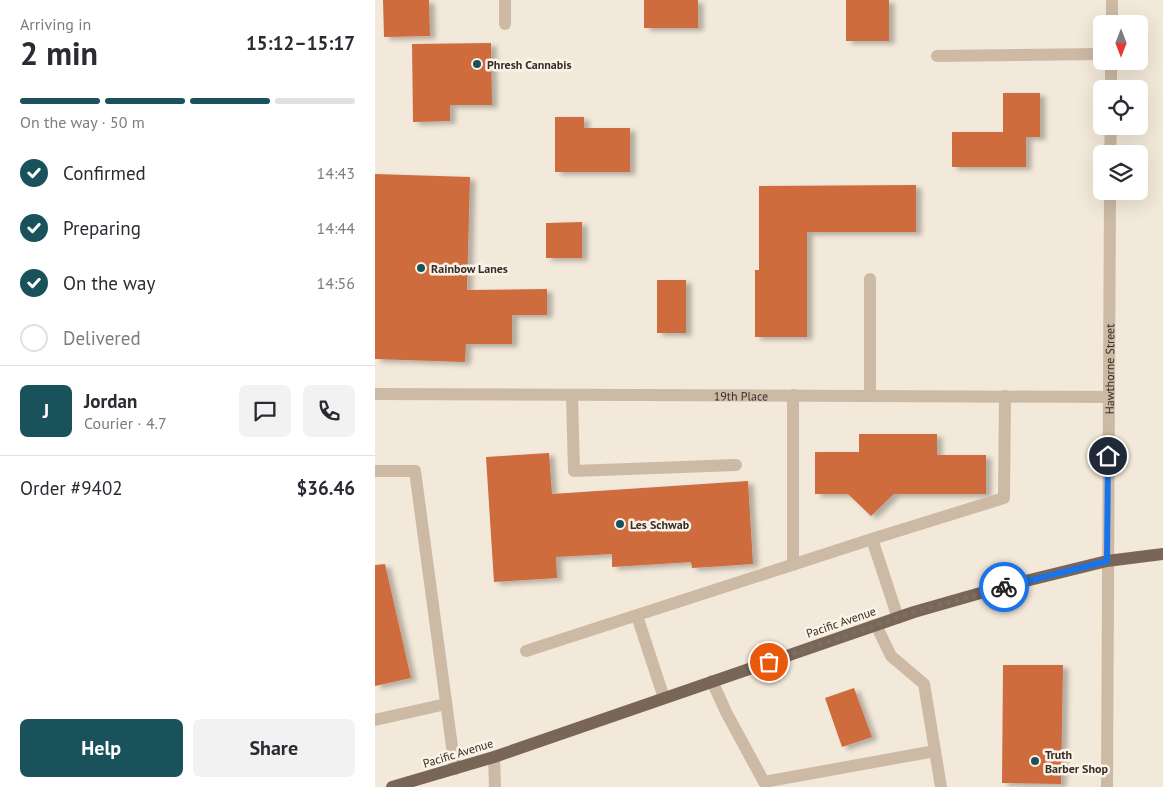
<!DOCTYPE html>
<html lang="en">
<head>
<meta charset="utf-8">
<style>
  :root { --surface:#fff; --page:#f2f2f3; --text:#2b2b33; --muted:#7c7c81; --line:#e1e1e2; --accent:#1a525c }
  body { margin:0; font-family:"PT Sans",sans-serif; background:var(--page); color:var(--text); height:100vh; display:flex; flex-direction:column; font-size:19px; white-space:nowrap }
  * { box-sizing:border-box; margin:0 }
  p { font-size:16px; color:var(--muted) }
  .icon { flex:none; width:28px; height:28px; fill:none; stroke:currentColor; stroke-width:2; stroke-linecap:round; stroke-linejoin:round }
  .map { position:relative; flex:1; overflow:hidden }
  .drawer { display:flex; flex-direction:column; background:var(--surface); width:375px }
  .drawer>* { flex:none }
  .needle { width:32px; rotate:180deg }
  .tools { position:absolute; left:718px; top:15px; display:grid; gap:10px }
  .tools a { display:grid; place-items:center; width:55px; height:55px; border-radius:8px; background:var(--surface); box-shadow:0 5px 20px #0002; font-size:25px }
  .pin { position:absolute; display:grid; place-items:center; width:42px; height:42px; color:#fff; margin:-21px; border:2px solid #fff; border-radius:50%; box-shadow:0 1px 5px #0007 }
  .courier { position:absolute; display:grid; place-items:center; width:50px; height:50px; margin:-25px; border:4px solid #1a73e8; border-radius:50%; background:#fff; color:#222; box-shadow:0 1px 6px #0007 }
  .headline em { font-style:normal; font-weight:700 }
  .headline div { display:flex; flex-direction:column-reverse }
  .headline { display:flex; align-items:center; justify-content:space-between; height:85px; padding:0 20px }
  h1 { font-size:32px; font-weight:700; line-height:38px }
  .bar { display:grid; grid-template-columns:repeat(4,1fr); gap:8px 5px; align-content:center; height:60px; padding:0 20px }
  .bar i { height:6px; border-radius:4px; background:var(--line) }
  .bar .current { background:var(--accent) }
  .bar p { grid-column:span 4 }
  .line { display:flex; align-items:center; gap:12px; padding:0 20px; border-top:1px solid var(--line) }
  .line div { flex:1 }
  .round { display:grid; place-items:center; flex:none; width:52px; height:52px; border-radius:8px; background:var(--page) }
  ol { padding:0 20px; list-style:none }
  li { display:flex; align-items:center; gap:15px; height:55px }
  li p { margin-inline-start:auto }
  li .icon { padding:5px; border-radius:50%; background:var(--accent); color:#fff; stroke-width:4 }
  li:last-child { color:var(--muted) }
  li i { width:28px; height:28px; border:2px solid var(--line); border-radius:50% }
  .button { display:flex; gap:10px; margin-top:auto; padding:10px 20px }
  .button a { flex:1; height:58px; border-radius:8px; background:var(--accent); color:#fff; font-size:20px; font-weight:700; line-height:58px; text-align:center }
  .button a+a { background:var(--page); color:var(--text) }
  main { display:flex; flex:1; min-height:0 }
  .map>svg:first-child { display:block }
  .building { fill:#ce6c3d; filter:url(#shadow) }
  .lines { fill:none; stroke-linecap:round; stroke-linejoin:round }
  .service { stroke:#ccbaa5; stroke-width:12 }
  .minor { stroke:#ccbaa5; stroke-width:12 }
  .tertiary { stroke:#ccbaa5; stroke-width:12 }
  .primary { stroke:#7a6657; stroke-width:12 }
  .done { stroke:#796f66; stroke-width:5; stroke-dasharray:0 9 }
  .route { stroke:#1a73e8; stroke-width:6 }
  .poi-dot { fill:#1a525c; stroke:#fbf3e7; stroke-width:2 }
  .labels { text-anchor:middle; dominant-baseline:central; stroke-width:5; stroke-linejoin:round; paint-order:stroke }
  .poi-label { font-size:12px; font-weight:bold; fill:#372d27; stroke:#fbf3e7; text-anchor:start }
  .street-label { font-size:12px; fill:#372d27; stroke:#fbf3e7 }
</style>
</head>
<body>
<main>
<section class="drawer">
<div class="headline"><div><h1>2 min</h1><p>Arriving in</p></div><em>15:12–15:17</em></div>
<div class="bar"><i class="current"></i><i class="current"></i><i class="current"></i><i></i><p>On the way · 50 m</p></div>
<ol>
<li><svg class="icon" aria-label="check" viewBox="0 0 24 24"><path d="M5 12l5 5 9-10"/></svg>Confirmed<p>14:43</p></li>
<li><svg class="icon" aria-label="check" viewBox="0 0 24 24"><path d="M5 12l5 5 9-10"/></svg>Preparing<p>14:44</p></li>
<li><svg class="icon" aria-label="check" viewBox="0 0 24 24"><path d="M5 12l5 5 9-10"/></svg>On the way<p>14:56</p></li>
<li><i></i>Delivered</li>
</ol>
<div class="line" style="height:90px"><b class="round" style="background:var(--accent);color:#fff">J</b><div><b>Jordan</b><p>Courier · 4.7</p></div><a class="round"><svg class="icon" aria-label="chat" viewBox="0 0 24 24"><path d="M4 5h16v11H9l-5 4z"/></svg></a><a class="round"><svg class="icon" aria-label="phone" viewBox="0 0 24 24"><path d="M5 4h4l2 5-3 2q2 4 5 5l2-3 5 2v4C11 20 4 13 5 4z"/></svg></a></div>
<div class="line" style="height:65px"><div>Order #9402</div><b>$36.46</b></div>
<div class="button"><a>Help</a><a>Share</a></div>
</section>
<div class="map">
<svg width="788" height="787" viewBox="0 0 788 787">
  <defs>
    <filter id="shadow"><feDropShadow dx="5.5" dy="3" stdDeviation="2.5" flood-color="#0004"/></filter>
  </defs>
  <rect width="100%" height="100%" fill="#f3e9da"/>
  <!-- building -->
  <g class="building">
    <polygon points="8,0 54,0 55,36 9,37"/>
    <rect x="269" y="0" width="54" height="28"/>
    <rect x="471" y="0" width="43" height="41"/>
    <polygon points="116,43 117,105 75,105 75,121 38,122 37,44"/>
    <polygon points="628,93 665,93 665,137 651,137 651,167 577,167 577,132 628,132"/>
    <polygon points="180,117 209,117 209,128 255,128 255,172 180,172"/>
    <polygon points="0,174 95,177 92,290 172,289 172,315 137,315 137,344 91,344 90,362 0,359"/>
    <polygon points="541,185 541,232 432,232 432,337 380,337 380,270 384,270 384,186"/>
    <polygon points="207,222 207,258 171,258 171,223"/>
    <rect x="282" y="280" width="29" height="53"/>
    <polygon points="484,434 562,434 562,455 611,455 611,494 519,494 496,516 473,494 440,494 440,452 484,452"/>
    <polygon points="174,453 177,494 373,481 378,564 317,568 316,562 237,567 237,554 181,557 182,578 119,582 111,457"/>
    <polygon points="10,564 36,678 0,686 0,565"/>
    <polygon points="628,665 688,665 686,784 627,783"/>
    <polygon points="479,688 497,737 467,747 450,698"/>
  </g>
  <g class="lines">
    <!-- service -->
    <g class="service">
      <polyline points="130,24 130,0"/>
      <polyline points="562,56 726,54"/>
      <polyline points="495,279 495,396"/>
      <polyline points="197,395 199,471 361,465"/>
      <polyline points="0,471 40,471 80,769"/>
      <polyline points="497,539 523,618"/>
      <polyline points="418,565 418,395"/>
      <polyline points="262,616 289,698"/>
      <polyline points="501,625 516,656 549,684 566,787"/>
      <polyline points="151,651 497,539 629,498 630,396"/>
      <polyline points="337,681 351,712 389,782 560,751"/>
      <polyline points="0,720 71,704"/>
    </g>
    <!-- minor -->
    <g class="minor">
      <polyline points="737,24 737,0"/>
      <polyline points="736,89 736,61"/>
      <polyline points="735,154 736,126"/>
      <path id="s1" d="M0,394L733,397"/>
      <path id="s2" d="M732,787L735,191"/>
    </g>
    <!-- tertiary -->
    <polyline class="tertiary" points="119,757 120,787"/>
    <!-- primary -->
    <polyline class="primary" points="17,787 119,757 539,612 630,586 732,561 788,554"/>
  </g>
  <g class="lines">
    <!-- done -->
    <polyline class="done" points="394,662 539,612 629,587"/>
    <!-- route -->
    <polyline class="route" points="629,587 732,561 733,456"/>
  </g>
  <!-- markers -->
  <g class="poi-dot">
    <circle cx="102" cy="64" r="5"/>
    <circle cx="46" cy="268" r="5"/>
    <circle cx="245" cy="524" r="5"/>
    <circle cx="660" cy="761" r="5"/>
  </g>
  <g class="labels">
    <!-- poi labels -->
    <g class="poi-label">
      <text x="112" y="64">Phresh Cannabis</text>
      <text x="56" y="268">Rainbow Lanes</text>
      <text x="255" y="524">Les Schwab</text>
      <text x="670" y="754">Truth<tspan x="670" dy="14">Barber Shop</tspan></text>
    </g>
    <!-- street labels -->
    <g class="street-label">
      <text stroke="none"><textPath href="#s2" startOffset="418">Hawthorne Street</textPath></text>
      <text stroke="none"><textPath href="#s1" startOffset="366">19th Place</textPath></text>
      <text transform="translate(466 622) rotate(-19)">Pacific Avenue</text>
      <text transform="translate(83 753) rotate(-17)">Pacific Avenue</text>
    </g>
  </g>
</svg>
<div class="tools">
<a><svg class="needle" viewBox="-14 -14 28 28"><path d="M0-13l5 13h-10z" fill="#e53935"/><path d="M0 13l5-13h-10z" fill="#7c7c81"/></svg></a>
<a><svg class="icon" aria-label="locate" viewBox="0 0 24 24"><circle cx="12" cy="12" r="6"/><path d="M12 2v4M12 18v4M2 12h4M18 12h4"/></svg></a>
<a><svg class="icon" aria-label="layers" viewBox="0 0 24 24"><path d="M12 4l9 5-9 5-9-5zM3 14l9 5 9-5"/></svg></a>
</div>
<div class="pin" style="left:394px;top:662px;background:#ea580c"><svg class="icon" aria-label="bag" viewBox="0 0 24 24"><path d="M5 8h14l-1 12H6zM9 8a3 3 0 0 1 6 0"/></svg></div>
<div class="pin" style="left:733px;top:456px;background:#1f2937"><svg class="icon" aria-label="home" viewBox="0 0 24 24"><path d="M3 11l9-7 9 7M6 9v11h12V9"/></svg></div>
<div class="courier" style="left:629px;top:587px"><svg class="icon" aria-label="bike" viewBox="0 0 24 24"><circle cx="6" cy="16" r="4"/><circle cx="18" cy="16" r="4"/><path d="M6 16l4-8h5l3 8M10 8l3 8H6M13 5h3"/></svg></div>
</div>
</main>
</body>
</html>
